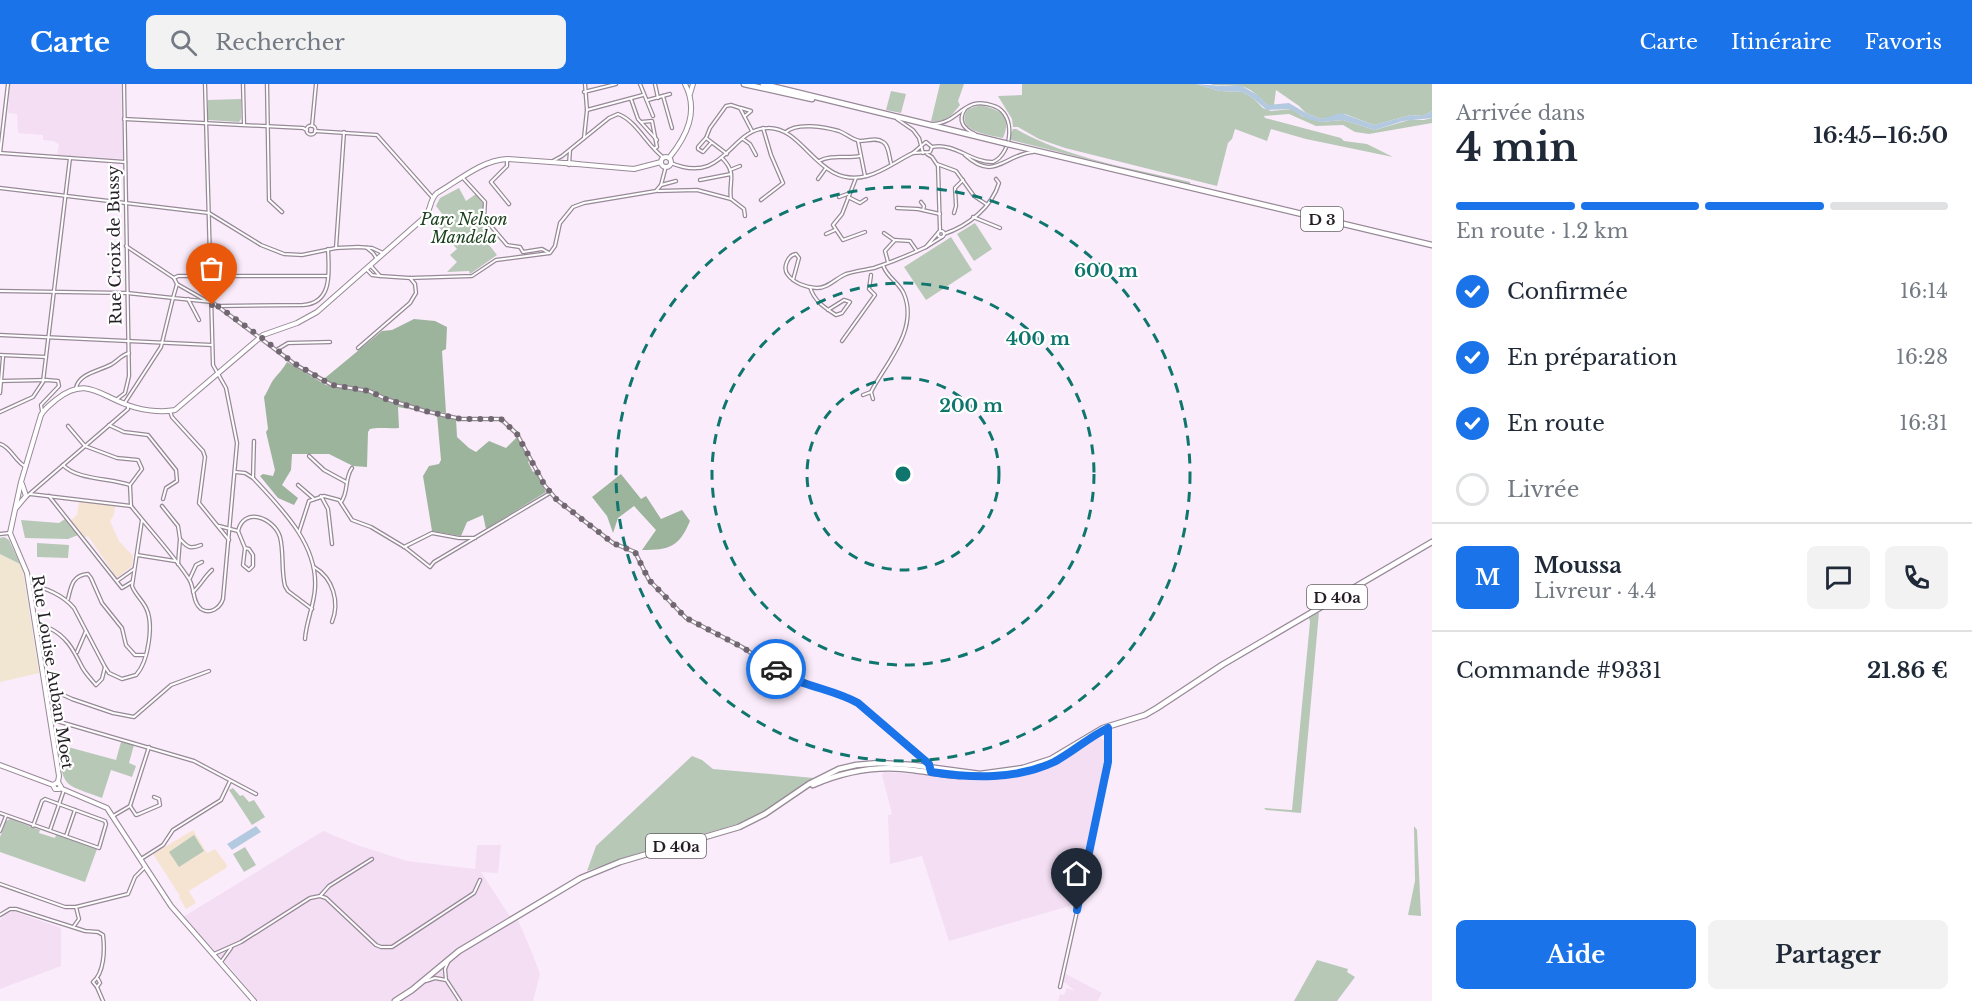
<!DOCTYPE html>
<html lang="fr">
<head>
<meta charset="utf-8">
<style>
  :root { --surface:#fff; --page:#f2f2f3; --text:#1f2937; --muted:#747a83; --line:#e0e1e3; --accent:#1a73e8 }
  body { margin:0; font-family:"Libre Baskerville",serif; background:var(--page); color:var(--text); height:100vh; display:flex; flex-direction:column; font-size:22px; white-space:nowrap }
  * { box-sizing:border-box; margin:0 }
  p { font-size:20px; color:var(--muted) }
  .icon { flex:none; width:33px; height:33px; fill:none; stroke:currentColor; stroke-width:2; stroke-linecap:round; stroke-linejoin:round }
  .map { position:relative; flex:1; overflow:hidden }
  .details { display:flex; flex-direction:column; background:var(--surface); width:540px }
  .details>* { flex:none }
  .pin { position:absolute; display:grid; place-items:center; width:51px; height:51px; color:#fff; margin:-62px -26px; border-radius:50% 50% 50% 0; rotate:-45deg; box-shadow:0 0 6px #0007 }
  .pin .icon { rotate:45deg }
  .courier { position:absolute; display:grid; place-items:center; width:60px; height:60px; margin:-30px; border:4px solid #1a73e8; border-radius:50%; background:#fff; color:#222; box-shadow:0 2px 8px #0007 }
  .headline em { font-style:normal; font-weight:700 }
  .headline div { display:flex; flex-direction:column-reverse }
  .headline { display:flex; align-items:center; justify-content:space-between; height:102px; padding:0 24px }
  h1 { font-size:39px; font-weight:700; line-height:45px }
  .bar { display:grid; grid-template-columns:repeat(4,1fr); gap:9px 6px; align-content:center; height:72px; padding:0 24px }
  .bar i { height:8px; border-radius:4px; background:var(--line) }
  .bar .current { background:var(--accent) }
  .bar p { grid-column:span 4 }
  .line { display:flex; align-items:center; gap:15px; padding:0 24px; border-top:2px solid var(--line) }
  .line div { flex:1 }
  .round { display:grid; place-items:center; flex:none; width:63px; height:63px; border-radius:9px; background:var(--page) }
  ol { padding:0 24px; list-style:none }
  li { display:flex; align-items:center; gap:18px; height:66px }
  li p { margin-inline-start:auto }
  li .icon { padding:6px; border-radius:50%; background:var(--accent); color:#fff; stroke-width:4 }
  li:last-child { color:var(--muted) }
  li i { width:33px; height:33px; border:3px solid var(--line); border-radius:50% }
  .primary-button { display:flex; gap:12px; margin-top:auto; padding:12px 24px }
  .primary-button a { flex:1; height:69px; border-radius:9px; background:var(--accent); color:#fff; font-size:24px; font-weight:700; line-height:69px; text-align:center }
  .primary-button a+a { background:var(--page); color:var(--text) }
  header { display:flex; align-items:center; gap:36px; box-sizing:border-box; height:84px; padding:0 30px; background:var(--accent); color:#fff }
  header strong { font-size:28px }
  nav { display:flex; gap:33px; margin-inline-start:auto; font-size:21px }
  .search { width:420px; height:54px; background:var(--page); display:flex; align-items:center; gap:15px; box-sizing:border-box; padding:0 21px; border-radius:9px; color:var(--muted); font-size:22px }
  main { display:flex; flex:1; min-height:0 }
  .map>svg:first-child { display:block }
  .built { fill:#f3def3 }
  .education { fill:#f6e4d3 }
  .medical { fill:#f0e6d1 }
  .green { fill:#b7c8b7 }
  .forest { fill:#9cb39c }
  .water { fill:#b2c9e0 }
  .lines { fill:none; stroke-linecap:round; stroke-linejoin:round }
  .street-casing { stroke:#978997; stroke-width:4.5 }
  .secondary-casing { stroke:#978997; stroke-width:6 }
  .primary-casing { stroke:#978997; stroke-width:7 }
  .street { stroke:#fff; stroke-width:2 }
  .secondary { stroke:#fff; stroke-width:4 }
  .primary { stroke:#fff; stroke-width:4.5 }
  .primary-bridge-casing { stroke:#978997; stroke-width:7; stroke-linecap:butt }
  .primary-bridge { stroke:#fff; stroke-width:4.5 }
  .done { stroke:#706770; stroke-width:6; stroke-dasharray:0 10.8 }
  .route { stroke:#1a73e8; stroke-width:8 }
  .ring { fill:none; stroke:#0f766e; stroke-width:3; stroke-dasharray:10 8 }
  .labels { text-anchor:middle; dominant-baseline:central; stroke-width:4.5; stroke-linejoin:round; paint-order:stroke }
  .shield { fill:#fff; stroke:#666266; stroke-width:1.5 }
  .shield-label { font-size:15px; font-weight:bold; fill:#251f25 }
  .park-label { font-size:16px; font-style:italic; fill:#1c401e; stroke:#fff }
  .street-label { font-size:16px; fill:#251f25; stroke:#fff }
  .centre { fill:#0f766e; stroke:#fff; stroke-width:3 }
  .ring-label { font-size:18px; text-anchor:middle; font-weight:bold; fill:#0f766e; stroke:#fff; stroke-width:4.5; stroke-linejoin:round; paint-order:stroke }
</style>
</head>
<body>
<header>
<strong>Carte</strong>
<div class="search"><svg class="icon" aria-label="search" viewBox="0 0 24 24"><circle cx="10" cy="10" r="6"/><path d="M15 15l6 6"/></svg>Rechercher</div>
<nav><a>Carte</a><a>Itinéraire</a><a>Favoris</a></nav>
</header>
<main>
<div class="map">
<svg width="1432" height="917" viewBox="0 0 1432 917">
  <rect width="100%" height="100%" fill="#fbecfb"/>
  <!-- built -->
  <g class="built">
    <polygon points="10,0 121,0 123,75 57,71 59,60 53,57 43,56 43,51 18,49 17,30 8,29"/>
    <polygon points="1098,652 1107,659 1106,677 1076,820 949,857 922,772 890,780 888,731 892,730 882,691 884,688 975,694 1003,693 1056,681"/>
    <polygon points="323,747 357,761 407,777 475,785 477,761 501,761 498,789 481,788 509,831 518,836 530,864 540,890 533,917 258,917 229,882 183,833"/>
    <polygon points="13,827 61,844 61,882 0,905 0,836 6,829"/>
    <polygon points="1064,889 1102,909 1097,917 1058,917 1060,910 1064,911 1067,904 1075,907 1063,897"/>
  </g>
  <!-- education -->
  <g class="education">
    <polygon points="79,418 115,422 114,431 110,437 119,457 133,472 132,482 117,494 88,452 84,454 70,437 77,431"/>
    <polygon points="193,746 207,769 215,765 227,781 226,784 189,807 196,819 186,825 179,813 180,812 153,770"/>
  </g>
  <!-- medical -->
  <polygon class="medical" points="0,470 20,480 23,488 39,589 0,598"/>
  <!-- green -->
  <g class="green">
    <path d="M940,0H964L958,17L960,21C952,31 947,39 931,37Z"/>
    <polygon points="1022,0 1196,0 1220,7 1243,8 1254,15 1263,24 1271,27 1292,25 1302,32 1321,38 1343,36 1375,46 1409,36 1424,36 1432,34 1432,39 1369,50 1355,48 1343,41 1316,42 1289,30 1264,32 1265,34 1341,54 1344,57 1367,60 1393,73 1306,55 1271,45 1267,57 1235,45 1232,55 1228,59 1217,102 1065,64 1039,55 1018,43 1013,43 1012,35 998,12 1022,11"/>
    <path d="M1210,0H1432V27L1423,32L1411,31L1374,41L1345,30L1321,35L1306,29L1299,22L1276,6L1274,21H1267C1260,13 1250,3 1239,2C1229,0 1220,3 1210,0Z"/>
    <polygon points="891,7 906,10 901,29 886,26"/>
    <polygon points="241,15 241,35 239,38 208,36 208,16"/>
    <path d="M981,21C999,26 1013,31 1003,54C989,51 953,47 968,25Z"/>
    <path d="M1013,45H1016C1066,74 1134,85 1190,98V101L1011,56L1009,53Z"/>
    <polygon points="459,104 466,117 476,110 485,122 481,138 488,147 482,152 497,171 470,190 469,187 447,188 457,178 450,171 457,165 439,143 447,136 436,122 440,114"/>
    <polygon points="975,139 992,165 974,177 957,150"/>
    <polygon points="951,153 972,186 926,216 904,183"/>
    <polygon points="65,435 78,451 68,455 25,454 21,436 59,439"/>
    <polygon points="4,453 9,456 20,480 0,470 0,454"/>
    <polygon points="37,459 69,461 68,474 37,473"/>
    <polygon points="1319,528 1301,729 1266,726 1264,724 1292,726 1310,538 1309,534"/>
    <path d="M121,658L134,661L129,679L136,682L132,693L111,686L102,714C61,699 64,704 57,660L116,676Z"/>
    <polygon points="692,672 702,676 713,685 814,694 765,727 744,738 636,770 587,787 596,762"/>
    <polygon points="233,704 240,712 243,711 249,718 254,716 265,733 252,741 229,706"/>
    <polygon points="10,735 40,746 39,749 55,754 56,751 97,765 85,798 0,768 0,753 6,737"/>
    <polygon points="1414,742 1417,746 1421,832 1408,831 1415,797"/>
    <polygon points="194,751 204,767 179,783 169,768"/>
    <polygon points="245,763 256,781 244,788 233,770"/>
    <polygon points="1317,876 1348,885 1347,888 1355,893 1337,917 1294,917"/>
  </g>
  <!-- forest -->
  <g class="forest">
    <polygon points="414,235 435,237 447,243 446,265 442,267 446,329 425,326 390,315 370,306 332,300 325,294 382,247 392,246"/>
    <path d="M287,278L326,301L368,308L385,317L414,326L398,323L399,344C389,345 379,343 370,345L368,348L367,383L353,382L329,370H292L291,386L282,401L298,414L294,421L278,414L260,392L263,390L273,392L275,386L266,348L268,345L264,313C268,307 271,298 274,295C279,289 283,285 287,278Z"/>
    <polygon points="437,331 456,335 457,353 469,364 476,368 489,357 506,364 517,353 530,377 528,378 533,388 535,387 546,408 486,445 483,431 467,438 461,452 432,447 423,392 429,382 439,380 441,376"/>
    <path d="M621,390L641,415L646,412L661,435L682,426L690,437C679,463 670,466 642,466L656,446L634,422L618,434L613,449L607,432L592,413Z"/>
  </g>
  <!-- water -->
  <g class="water">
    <polygon points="1196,0 1221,2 1240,1 1259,12 1267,21 1289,19 1306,29 1321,35 1341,29 1374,41 1411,31 1423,32 1432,27 1432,34 1403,37 1375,46 1343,36 1321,38 1308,35 1290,25 1267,26 1254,15 1243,8 1220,7"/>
    <polygon points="256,742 261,748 232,766 227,760"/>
  </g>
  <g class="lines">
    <!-- street casing -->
    <g class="street-casing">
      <g id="street">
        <polyline points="243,0 244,40"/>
        <polyline points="267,0 269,116 282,128"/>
        <polyline points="640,0 653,32"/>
        <polyline points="655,0 658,14"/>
        <polyline points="584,8 616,0"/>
        <polyline points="663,12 672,44"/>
        <polyline points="631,15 638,35 657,56"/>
        <polyline points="648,16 670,10"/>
        <polyline points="741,24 751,27 745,32"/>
        <path d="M965,25C957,37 964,45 975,50"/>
        <polyline points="587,26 643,11"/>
        <polyline points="124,35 303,44 307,46"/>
        <polyline points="897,35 913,46 919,54 923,69"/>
        <polyline points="641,38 652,37 657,63 655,64"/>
        <path d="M932,40C960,40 963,10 994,22C1017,30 1012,70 993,78C972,79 954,58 932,63"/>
        <circle cx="311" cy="46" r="4.5"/>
        <polyline points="312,42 316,0"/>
        <polyline points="315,47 377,51 432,113"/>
        <path d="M786,48C797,38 825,43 839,47C847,50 852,56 860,57C868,57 876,53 883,58C889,61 889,73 891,79"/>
        <polyline points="584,54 587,26 585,0"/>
        <polyline points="706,54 698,63 698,65 703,68 711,59"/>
        <polyline points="743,55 750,60 756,71"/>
        <polyline points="858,57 865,92"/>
        <polygon points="926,58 932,63 930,68 913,69"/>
        <polyline points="0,69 125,78"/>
        <polyline points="0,69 8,0"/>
        <polyline points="727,70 706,54 710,44 726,22 731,21 740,24 752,47"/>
        <polyline points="927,70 932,73 938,82 940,147"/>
        <path d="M965,71C995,98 1003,71 1033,68"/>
        <path d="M722,74C738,90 728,98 731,115L744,125L745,132"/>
        <polyline points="507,75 507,82 491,98 509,120"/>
        <path d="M553,77L562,72L609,34L618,30C637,37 647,62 664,74"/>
        <path d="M819,77C831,70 846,75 860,72"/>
        <path d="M671,79C725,102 730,44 768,44C805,43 818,105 867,92C883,88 898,76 913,69"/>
        <polyline points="937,80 956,87 974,112 986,120"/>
        <polyline points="569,81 570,66"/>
        <polyline points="730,86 740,82"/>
        <polyline points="463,94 485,118 484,134 507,161 520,163 523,168 542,165 549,169"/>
        <polyline points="856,94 842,130 833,141 843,156 865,148"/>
        <polyline points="818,95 826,84"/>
        <polyline points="700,96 731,90"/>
        <polyline points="661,101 676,97"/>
        <polyline points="0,104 209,129 261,161 284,170 302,171 336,164 358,163 372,164 383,169"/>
        <polyline points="658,107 697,106 731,115"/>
        <polyline points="839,113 850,109"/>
        <polyline points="848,113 860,119 866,115"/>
        <polyline points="761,116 783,99 771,71 763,44"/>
        <polyline points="921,118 924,122 923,126"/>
        <polyline points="897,124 918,125 940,130"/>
        <polyline points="954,129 956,122 955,104 963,96"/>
        <polyline points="973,133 1000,144"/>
        <circle cx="941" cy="150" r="3"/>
        <polyline points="884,149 894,156"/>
        <polyline points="938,149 926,163 942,153"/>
        <polyline points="826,150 835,146"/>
        <path d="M944,150C968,142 992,123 999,99L996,95"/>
        <polyline points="126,162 174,194 177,200 205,216"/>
        <polyline points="336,164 344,48"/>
        <polyline points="367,164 373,169 377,175"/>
        <polyline points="888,178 885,167 895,156 910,157 917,167"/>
        <polyline points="366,185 372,191 380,192 371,182"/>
        <polyline points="174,194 178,192 328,192"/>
        <polyline points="410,194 472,192 496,176 550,169 555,162 560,139 573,123 584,119 656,107 661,101 666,82"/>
        <path d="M793,196L799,174L796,170C788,171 782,184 788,191C794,199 807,204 817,204C829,204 836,194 846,190C855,187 865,186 874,184C892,178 909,171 926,163"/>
        <polyline points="177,200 173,214 212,218 296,281 332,301 369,307 386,315 425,327 461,335 501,335 517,350 545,402 557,416 613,459 635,468 649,496 686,534 742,563 792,596 845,612 858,619 930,682"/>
        <path d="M810,203C814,217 825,224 836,231L842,229L850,218L844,216L828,226"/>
        <polyline points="0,207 127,209 173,214 161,263 124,320"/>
        <polyline points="188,215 199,236"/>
        <path d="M219,222L303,221C333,219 329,188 328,165"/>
        <polyline points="0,251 212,261"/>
        <polyline points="842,257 875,211 869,205 871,191"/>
        <polyline points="358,264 410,219 416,209 415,200 410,194 380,192"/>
        <polyline points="278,265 288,259 330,258"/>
        <polyline points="0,271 46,273"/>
        <polyline points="0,297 47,296 58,297 59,302 41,321 42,327"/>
        <path d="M76,304C79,289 100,287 112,280C118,276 122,271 129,269"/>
        <polyline points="0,309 3,273"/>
        <polyline points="863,311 871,308"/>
        <path d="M873,315L871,308C885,280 919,246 904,210C899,198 887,194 883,181"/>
        <polyline points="116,316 125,309 129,292 124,0"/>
        <polyline points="170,327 172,333 203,367 205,373 199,419 229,456"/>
        <polyline points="0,328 33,313 43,298 70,74"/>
        <polyline points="109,341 124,348 148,351 176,386 177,397 166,404 163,415"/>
        <polyline points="68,342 85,362 117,374 138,376 142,385 130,401 131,422"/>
        <path d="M0,360C11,363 15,378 26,383"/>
        <polyline points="309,372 324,386 346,398"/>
        <path d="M63,381C77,396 110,394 130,401"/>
        <path d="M235,388L245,389L253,394C281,424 318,460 315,504C314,522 306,538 305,555"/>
        <polyline points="253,394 254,357"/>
        <polyline points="298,401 313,414"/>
        <polyline points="30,410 131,422"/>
        <polyline points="49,412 122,504 132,498"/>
        <polyline points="321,412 328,425 332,460"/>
        <polyline points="26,413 128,325 128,322"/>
        <path d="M341,418C349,408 344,395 352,384"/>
        <path d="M131,422C150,446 172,469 189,495C195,504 192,518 201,525C210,531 220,524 223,515L237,359L226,304L213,281L205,0"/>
        <polyline points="162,422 178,442 180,455 178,480"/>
        <polyline points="219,442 238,447"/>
        <path d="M238,447C244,422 274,434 280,453C284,468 281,486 285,502L288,507L312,525"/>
        <polyline points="238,447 245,464 249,465 253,471 253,482 249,486 243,481 245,464"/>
        <polyline points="299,448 309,417 324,412 339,416 352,436 371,443 406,464 430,483 434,478 550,409"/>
        <polyline points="0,450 9,449"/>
        <path d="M181,456C188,464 191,465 201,461"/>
        <polyline points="404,463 432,449 459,454 475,454"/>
        <polyline points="137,471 175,477"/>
        <path d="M314,483C333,494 340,518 332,538"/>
        <polyline points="190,494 196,481 202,478"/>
        <polyline points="117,497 134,485"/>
        <path d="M29,502C44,502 64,512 74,524L105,583L109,589L122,595L136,591C148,578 155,539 145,522C141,515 135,510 132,502L142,436"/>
        <path d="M193,508C201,501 204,493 212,486"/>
        <path d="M68,515C71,503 72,491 88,490L91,494L102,519L122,544L126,561L135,571H144"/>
        <path d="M37,550H41L49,544C66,552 73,565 81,581C84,588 91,595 96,601L102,595L105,583"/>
        <polyline points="77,568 86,547"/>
        <polyline points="46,603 72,615 113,629 134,633 171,601 209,587"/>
        <polyline points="50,635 194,677 256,710"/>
        <polyline points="130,722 136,731 139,730 160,721 159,715 154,713"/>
        <polyline points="0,729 99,764 106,740 105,737 45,715 42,717 33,742"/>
        <polyline points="113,732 130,722 149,663"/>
        <polyline points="50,746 64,706"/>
        <polyline points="0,747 6,732"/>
        <polyline points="66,752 75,726"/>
        <polyline points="141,775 163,761 173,746 221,716 230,697"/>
        <polyline points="0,800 65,823 76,823 128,810 135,793 144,784"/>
        <polyline points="321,811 329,802 372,775"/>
        <path d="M0,831L10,825H16L85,847L98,848L103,851C105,867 104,889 93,898L97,903"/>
        <polyline points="74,842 79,835 76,823"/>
        <polyline points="214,870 241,858 310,814 320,812 326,814 376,861 381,863 392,863 474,809 480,796"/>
        <polyline points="221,878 231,864"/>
        <polyline points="98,895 100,899 97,903 103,917"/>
        <polyline points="426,897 435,894 446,896 445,885 448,878"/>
        <polyline points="447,897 460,917"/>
        <polyline points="1060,903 1082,805 1108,678 1108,644"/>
      </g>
    </g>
    <!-- secondary casing -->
    <g class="secondary-casing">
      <g id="secondary">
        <polyline points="690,10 693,0"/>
        <circle cx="666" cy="78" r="5"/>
        <path d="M669,74C687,52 699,27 685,0"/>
        <polyline points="565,79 634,85 661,78"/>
        <polyline points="16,424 26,412 22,400"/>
        <polyline points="0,681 53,701 55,705 59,705 61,703 58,698 53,701"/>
        <path d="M58,698L59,692L27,489L10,449L21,398L41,331C45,324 51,320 57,315C85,293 98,310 125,320C139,326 160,329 175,326L263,251L297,239L317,228L426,132C431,124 430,115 437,109C458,97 482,76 507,75L578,80"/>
        <polyline points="60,704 107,724 171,822 254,917"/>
      </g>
    </g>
    <!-- primary casing -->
    <g class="primary-casing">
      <g id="primary">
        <polyline points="744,0 812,15"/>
        <polyline points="763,0 1004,59"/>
        <polyline points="1008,60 1432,161"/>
        <path d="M995,692C1033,689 1062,674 1092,653"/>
        <path d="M813,701C845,687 878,681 913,686C929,688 944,691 960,692"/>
        <polyline points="395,917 412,906 459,867 581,794 620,778 739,743 765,730 809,700 839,685 856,681 879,679 913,681 980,690 1023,684 1051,675 1103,644 1145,631 1157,624 1222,581 1432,458"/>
      </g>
    </g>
    <!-- street -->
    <use href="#street" class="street"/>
    <!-- secondary -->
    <use href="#secondary" class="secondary"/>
    <!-- primary -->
    <use href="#primary" class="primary"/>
    <!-- primary-bridge casing -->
    <g class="primary-bridge-casing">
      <polyline id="primary-bridge" points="1004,59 1008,60"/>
    </g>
    <!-- primary-bridge -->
    <use href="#primary-bridge" class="primary-bridge"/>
  </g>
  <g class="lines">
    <!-- done -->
    <polyline class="done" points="212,221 212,218 262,254 292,278 332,301 369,307 386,315 425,327 461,335 501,335 517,350 545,402 557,416 613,459 635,468 649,496 686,534 742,563 776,585"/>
    <!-- route -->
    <path class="route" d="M776,585C801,603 831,604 858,619L929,680L931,688C971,694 1016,696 1054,678C1073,668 1089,653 1108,644V678L1077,826"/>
  </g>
  <!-- distance rings -->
  <g class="ring">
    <circle cx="903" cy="390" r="96"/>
    <circle cx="903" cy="390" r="191"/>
    <circle cx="903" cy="390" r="287"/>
  </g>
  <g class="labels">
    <!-- shield labels -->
    <g class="shield">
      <rect x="1301" y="123" width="42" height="24" rx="4.5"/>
      <rect x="1307" y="501" width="60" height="24" rx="4.5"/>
      <rect x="646" y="750" width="60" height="24" rx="4.5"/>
    </g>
    <g class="shield-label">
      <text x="1322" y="135">D 3</text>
      <text x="1337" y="513">D 40a</text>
      <text x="676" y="762">D 40a</text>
    </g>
    <!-- park labels -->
    <g class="park-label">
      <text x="464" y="135">Parc Nelson<tspan x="464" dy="18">Mandela</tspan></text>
    </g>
    <!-- street labels -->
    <g class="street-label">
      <text transform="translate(114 161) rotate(-91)">Rue Croix de Bussy</text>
      <text transform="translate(53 588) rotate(81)">Rue Louise Auban Moet</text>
    </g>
  </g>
  <circle cx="903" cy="390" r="9" class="centre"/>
  <g class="ring-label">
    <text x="1106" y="193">600 m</text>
    <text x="1038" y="261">400 m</text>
    <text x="971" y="328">200 m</text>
  </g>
</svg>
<div class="pin" style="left:212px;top:221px;background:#ea580c"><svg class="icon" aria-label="bag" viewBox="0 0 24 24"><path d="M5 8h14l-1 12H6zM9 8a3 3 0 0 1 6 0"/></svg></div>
<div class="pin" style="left:1077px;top:826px;background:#1f2937"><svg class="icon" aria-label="home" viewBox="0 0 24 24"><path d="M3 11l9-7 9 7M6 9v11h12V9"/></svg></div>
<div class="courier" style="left:776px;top:585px"><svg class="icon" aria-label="car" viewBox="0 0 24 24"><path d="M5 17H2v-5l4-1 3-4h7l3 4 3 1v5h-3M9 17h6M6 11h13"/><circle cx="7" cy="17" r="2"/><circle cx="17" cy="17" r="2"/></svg></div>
</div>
<section class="details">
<div class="headline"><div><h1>4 min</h1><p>Arrivée dans</p></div><em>16:45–16:50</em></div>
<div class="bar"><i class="current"></i><i class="current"></i><i class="current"></i><i></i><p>En route · 1.2 km</p></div>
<ol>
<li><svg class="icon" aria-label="check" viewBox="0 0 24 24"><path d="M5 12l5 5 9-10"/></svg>Confirmée<p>16:14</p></li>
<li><svg class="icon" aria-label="check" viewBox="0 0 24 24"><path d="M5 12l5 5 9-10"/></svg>En préparation<p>16:28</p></li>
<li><svg class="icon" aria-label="check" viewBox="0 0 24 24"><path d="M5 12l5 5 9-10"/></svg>En route<p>16:31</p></li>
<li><i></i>Livrée</li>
</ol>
<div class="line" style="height:108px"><b class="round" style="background:var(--accent);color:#fff">M</b><div><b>Moussa</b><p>Livreur · 4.4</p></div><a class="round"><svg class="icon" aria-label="chat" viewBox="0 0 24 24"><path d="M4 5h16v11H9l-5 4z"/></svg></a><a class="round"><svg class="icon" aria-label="phone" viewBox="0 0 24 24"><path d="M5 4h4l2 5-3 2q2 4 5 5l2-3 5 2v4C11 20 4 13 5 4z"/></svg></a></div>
<div class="line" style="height:78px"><div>Commande #9331</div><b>21.86 €</b></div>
<div class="primary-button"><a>Aide</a><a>Partager</a></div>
</section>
</main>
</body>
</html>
